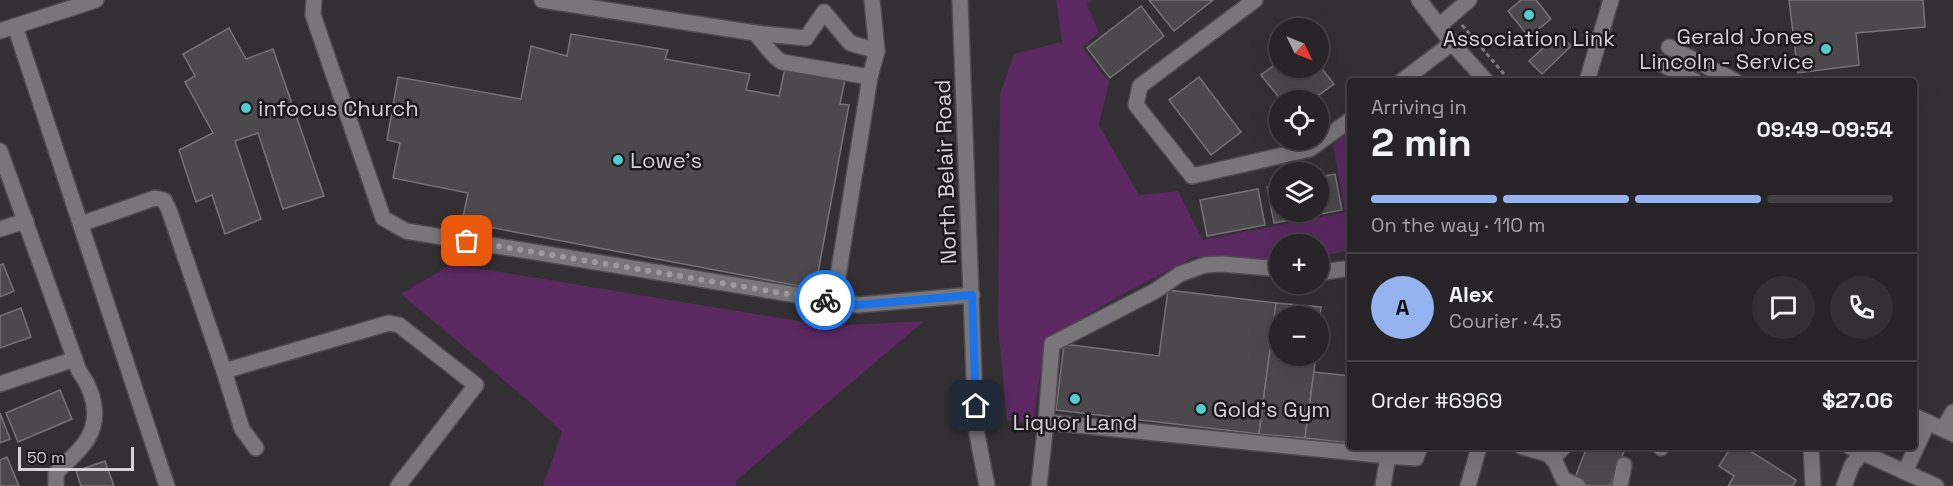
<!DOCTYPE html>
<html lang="en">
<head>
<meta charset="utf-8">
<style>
  :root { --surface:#262426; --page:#323032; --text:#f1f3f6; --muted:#a4a4a7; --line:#424143; --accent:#95b2f1 }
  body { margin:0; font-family:"Space Grotesk",sans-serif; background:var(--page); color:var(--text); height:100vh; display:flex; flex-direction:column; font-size:22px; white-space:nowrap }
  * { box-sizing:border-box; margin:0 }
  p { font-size:20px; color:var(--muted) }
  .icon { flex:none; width:33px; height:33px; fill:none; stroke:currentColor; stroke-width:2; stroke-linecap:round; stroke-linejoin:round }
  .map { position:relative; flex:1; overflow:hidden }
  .side { position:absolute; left:1347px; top:78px; width:570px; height:372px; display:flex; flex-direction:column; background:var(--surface); border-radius:6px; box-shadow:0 6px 24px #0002,0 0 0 2px var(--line) }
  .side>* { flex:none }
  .needle { width:39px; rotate:133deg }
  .fabs { position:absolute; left:1269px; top:18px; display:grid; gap:12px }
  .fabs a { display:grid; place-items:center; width:60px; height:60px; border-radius:50%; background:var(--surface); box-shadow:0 6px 24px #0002,0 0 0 2px var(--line); font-size:30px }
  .scale { position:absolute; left:18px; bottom:15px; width:116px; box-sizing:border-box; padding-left:6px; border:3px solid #d4d3d4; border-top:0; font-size:16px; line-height:21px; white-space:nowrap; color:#d4d3d4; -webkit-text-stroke:4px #1a181a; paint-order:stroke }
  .pin { position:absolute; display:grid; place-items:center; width:51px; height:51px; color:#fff; margin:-26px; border-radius:12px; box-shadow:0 3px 9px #0006 }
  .courier { position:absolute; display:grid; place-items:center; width:60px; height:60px; margin:-30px; border:4px solid #1a73e8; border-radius:50%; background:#fff; color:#222; box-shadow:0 2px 8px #0007 }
  .summary em { font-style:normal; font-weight:800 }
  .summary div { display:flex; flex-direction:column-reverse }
  .summary { display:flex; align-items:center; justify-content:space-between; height:102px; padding:0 24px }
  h1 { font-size:39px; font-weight:800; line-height:45px }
  .bar { display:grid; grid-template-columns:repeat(4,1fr); gap:9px 6px; align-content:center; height:72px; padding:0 24px }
  .bar i { height:8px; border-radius:4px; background:var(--line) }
  .bar .on { background:var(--accent) }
  .bar p { grid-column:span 4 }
  .line { display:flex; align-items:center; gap:15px; padding:0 24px; border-top:2px solid var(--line) }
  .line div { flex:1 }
  .round { display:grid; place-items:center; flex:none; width:63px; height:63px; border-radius:32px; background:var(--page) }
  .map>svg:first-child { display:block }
  .green { fill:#5b2862 }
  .building { fill:#4c494c; stroke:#767376; stroke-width:1.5 }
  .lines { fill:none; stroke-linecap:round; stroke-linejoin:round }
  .minor-casing { stroke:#4e4c4f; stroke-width:18 }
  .path { stroke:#7c7b7d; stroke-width:3; stroke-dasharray:4.5 3; stroke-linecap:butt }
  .minor { stroke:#797679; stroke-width:15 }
  .done { stroke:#9b9a9c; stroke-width:6; stroke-dasharray:0 10.8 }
  .route { stroke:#1a73e8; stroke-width:8 }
  .poi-dot { fill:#52cdcf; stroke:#1a181a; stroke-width:2 }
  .labels { text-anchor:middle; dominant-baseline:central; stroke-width:5; stroke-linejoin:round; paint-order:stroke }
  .poi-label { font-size:22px; fill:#d4d3d4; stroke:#1a181a; text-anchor:start }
  .street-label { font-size:22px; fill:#d4d3d4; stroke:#1a181a }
</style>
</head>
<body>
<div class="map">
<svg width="1953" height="486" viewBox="0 0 1953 486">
  <rect width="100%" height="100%" fill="#323033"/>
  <!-- green -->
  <g class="green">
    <polygon points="1056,0 1094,0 1087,3 1099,33 1082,47 1109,82 1099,125 1139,195 1178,191 1203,240 1345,212 1333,146 1338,139 1350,130 1350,250 1319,257 1318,244 1280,244 1279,263 1194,257 1121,295 1045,341 1033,424 1007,420 998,325 1000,94 1014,54 1062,42"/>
    <polygon points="452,264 828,326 924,321 737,480 736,486 543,486 562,432 531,403 401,294"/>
  </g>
  <!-- building -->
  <g class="building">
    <polygon points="1149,0 1213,0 1174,31"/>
    <polygon points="1521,0 1536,0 1551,19 1529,37 1508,11"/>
    <polygon points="1789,0 1923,0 1925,27 1856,33 1859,65 1798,73"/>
    <polygon points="1141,6 1164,36 1110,78 1087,48"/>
    <polygon points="229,28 246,59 273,49 324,196 283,209 258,133 235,141 261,219 225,234 212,195 196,202 179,150 213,133 185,82 195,76 183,54"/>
    <polygon points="1559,33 1571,46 1542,74 1529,61"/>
    <polygon points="571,34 668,50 665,59 750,74 746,90 779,96 787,59 848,65 840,104 849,105 815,289 462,222 468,193 393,178 400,143 387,140 398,77 521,99 531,46 567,56"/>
    <polygon points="1280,61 1280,68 1318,68 1318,64 1334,84 1312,100 1281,100 1261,75"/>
    <polygon points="1199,77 1241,132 1211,155 1169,100"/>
    <polygon points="1335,174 1342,210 1274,223 1267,187 1280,185 1280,212 1318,212 1318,177"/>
    <polygon points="1258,189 1265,225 1207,236 1200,200"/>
    <polygon points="3,264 14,291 0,297 0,265"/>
    <polygon points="1168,290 1276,303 1259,434 1056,410 1064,344 1159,356"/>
    <polygon points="1276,303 1321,307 1318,332 1318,316 1280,316 1280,356 1316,356 1305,438 1259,434"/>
    <polygon points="21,308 31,337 0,348 0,316"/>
    <polygon points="1314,372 1350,376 1350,443 1305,438"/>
    <polygon points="60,390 72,419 18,442 6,413"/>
    <polygon points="0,413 10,439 0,443"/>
    <polygon points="1587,447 1625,449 1610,486 1590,486 1574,480"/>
    <polygon points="1731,447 1744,447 1796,480 1793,486 1728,486 1734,476 1719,466"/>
    <polygon points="7,457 19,486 0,486 0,460"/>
    <polygon points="105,461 114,486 81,486 76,471"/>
  </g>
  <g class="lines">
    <!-- minor casing -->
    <g class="minor-casing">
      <g id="minor">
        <polyline points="314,0 313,15 383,218 406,231 858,305 972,295"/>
        <polyline points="542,0 755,33 806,38 824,12 850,43 877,51"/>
        <polyline points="960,0 976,429 987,486"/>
        <polyline points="1255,0 1140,86 1136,105 1192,176 1310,149 1350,120"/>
        <polyline points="1419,0 1452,43 1486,81"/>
        <polyline points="15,26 167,486"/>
        <polyline points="1439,26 1469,0"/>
        <polyline points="0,31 96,0"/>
        <path d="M755,33C765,43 770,55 782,62L870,77"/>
        <polyline points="1669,47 1735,81"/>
        <polyline points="1660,63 1695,81"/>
        <polyline points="1402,81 1452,43"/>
        <polyline points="1587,81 1611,0"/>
        <path d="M0,151L79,371C93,390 101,416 88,438C81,451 66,462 56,473V486"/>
        <polyline points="81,224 155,198 164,200 169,210 224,371 389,323 399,325 476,385 398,486"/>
        <polyline points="0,229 26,221"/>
        <polyline points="1318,273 1350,268"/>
        <polyline points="834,301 870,77 877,51 872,0"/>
        <polyline points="224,371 242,429 256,448"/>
        <polyline points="0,384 75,359"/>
        <polyline points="1914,416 1953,434"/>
        <polyline points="1046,422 1052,344 1155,291 1180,274 1205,265 1222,264 1280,269"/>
        <polyline points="1943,429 1953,412"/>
        <polyline points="1522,447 1555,456 1564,447"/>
        <polyline points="1660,447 1661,448"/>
        <polyline points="1811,447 1813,486"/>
        <polyline points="1850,447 1936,486"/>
        <polyline points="1388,456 1416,458 1420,447"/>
        <polyline points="1550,456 1556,463 1563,479 1578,486"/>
        <polyline points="1905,472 1928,422"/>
        <polyline points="1039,486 1046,422 1388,456 1383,486"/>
        <polyline points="1468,486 1479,447"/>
        <polyline points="1620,486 1624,465"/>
        <polyline points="1844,486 1852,465 1862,453"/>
      </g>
    </g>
    <!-- path -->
    <polyline class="path" points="1462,25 1510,81"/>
    <!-- minor -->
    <use href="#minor" class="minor"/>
  </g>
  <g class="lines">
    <!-- done -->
    <polyline class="done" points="467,241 825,300"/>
    <!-- route -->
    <polyline class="route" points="825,300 858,305 972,295 976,406"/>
  </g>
  <!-- markers -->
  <g class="poi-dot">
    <circle cx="1529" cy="15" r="6"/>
    <circle cx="1826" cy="49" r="6"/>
    <circle cx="246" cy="108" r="6"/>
    <circle cx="618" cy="160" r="6"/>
    <circle cx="1075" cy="399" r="6"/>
    <circle cx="1201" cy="409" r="6"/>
  </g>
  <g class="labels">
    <!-- poi labels -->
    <g class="poi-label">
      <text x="1814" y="36" text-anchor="end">Gerald Jones<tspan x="1814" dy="25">Lincoln - Service</tspan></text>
      <text x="1529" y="38" text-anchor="middle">Association Link</text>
      <text x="258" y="108">infocus Church</text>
      <text x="630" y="160">Lowe's</text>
      <text x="1213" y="409">Gold's Gym</text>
      <text x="1075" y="422" text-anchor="middle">Liquor Land</text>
    </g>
    <!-- street labels -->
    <g class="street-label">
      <text transform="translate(945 172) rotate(-92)">North Belair Road</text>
    </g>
  </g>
</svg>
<div class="fabs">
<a><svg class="needle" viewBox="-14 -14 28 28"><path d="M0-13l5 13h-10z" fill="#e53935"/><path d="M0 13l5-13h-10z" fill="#a4a4a7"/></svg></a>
<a><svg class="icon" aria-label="locate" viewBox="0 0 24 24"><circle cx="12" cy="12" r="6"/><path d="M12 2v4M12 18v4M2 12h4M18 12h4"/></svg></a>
<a><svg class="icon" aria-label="layers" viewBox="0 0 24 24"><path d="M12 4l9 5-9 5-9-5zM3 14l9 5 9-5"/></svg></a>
<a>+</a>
<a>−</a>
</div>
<div class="scale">50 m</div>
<div class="pin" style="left:467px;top:241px;background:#ea580c"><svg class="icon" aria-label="bag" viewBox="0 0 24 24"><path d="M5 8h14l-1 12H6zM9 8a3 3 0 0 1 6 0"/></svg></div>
<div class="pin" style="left:976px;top:406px;background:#1f2937"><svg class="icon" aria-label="home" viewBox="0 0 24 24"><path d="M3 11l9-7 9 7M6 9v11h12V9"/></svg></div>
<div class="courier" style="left:825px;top:300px"><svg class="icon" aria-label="bike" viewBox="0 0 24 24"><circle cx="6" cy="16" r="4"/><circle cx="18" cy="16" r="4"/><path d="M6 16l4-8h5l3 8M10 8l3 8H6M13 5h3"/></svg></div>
<section class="side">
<div class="summary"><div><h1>2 min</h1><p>Arriving in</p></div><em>09:49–09:54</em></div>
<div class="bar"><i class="on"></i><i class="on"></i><i class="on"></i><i></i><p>On the way · 110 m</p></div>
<div class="line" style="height:108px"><b class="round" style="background:var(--accent);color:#111">A</b><div><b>Alex</b><p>Courier · 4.5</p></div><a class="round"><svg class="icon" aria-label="chat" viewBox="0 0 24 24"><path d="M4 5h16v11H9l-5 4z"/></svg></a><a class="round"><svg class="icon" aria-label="phone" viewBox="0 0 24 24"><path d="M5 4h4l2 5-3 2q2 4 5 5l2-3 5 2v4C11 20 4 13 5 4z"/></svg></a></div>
<div class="line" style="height:78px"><div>Order #6969</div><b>$27.06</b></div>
</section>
</div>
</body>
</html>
